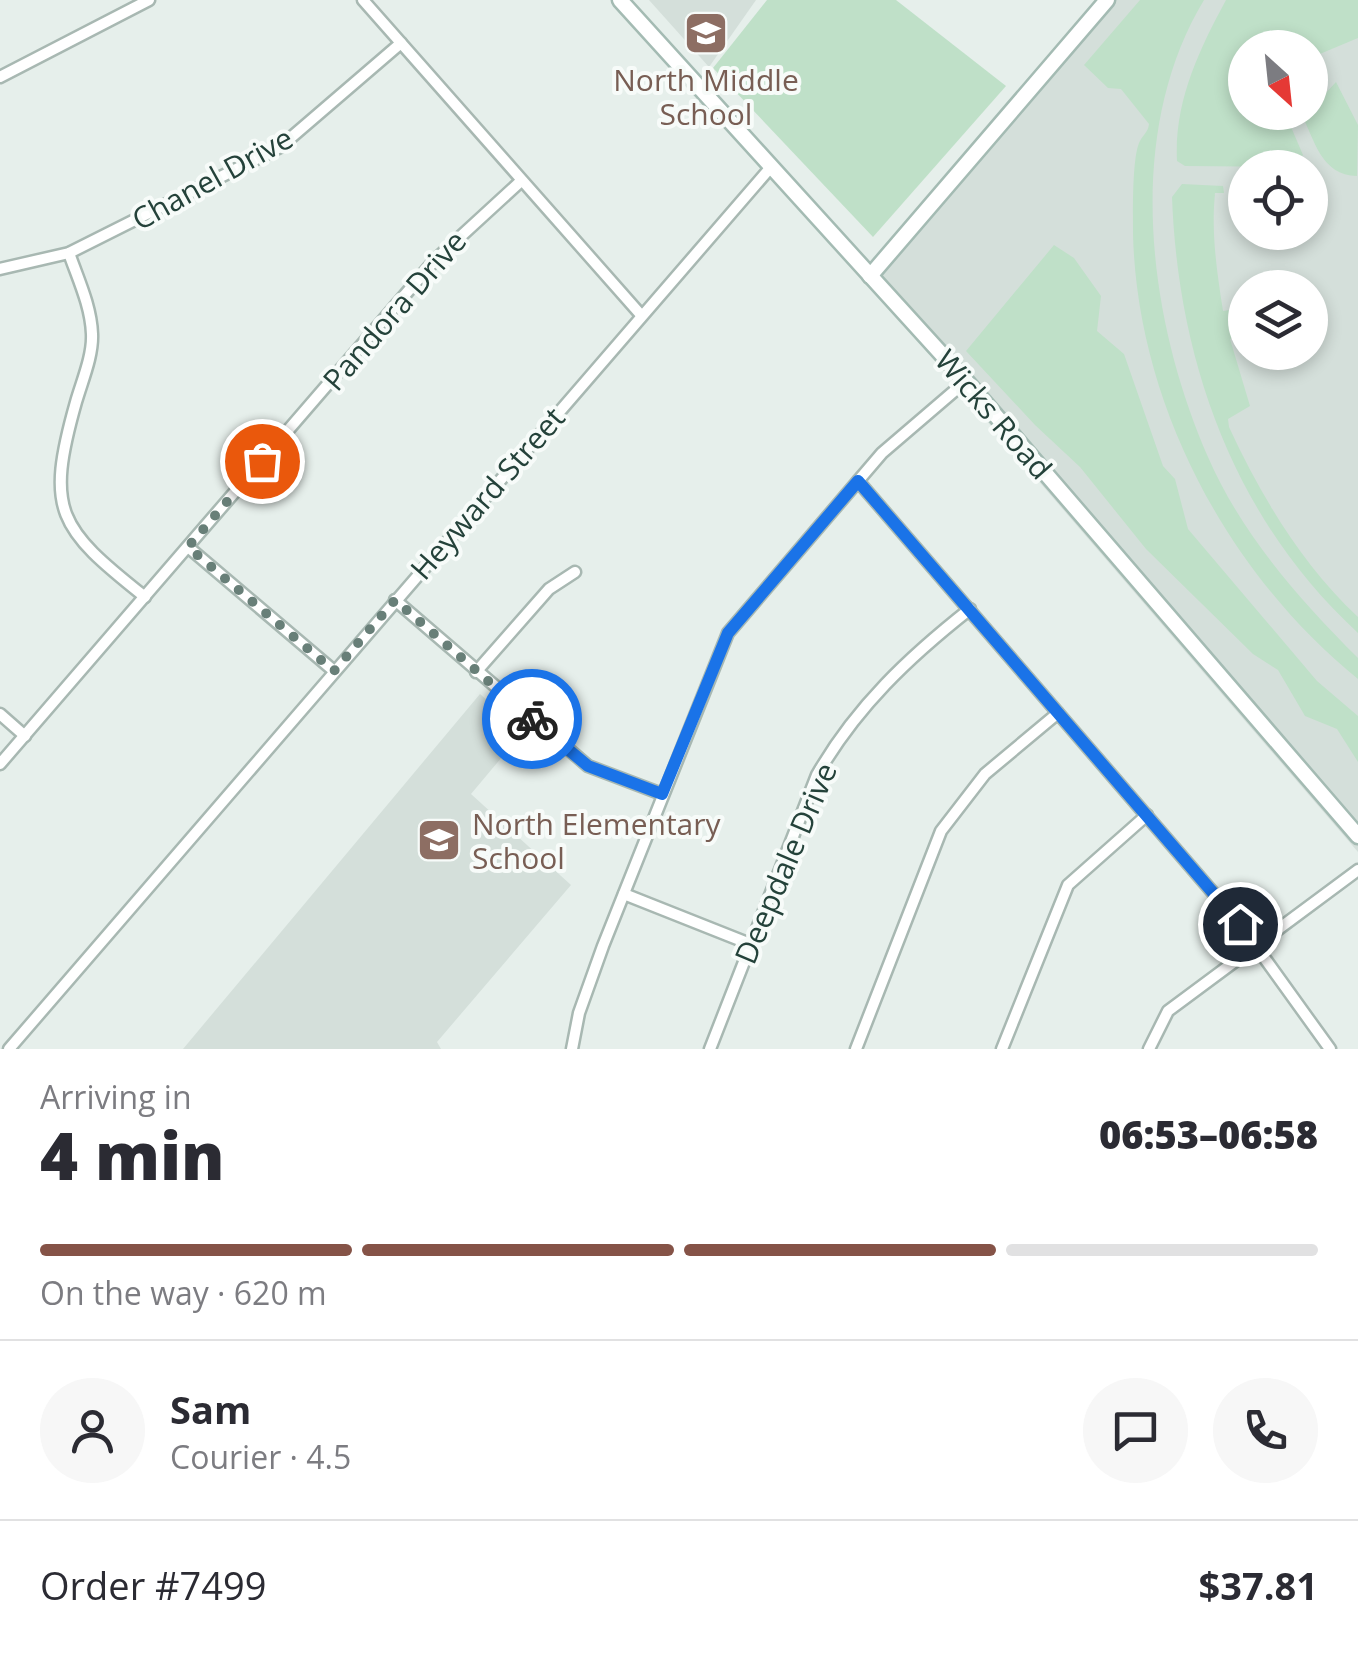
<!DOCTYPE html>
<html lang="en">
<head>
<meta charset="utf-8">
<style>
  :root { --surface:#fff; --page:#f7f7f7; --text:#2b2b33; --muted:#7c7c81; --line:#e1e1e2; --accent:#855347 }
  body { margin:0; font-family:"Open Sans",sans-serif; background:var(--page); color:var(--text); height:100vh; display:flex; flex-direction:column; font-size:38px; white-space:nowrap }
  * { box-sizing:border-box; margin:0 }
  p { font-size:32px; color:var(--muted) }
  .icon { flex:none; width:55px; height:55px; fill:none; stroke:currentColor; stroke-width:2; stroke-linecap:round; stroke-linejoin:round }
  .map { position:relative; height:1049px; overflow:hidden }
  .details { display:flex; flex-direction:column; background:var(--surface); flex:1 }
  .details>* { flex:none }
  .needle { width:65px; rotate:153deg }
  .fabs { position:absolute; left:1228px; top:30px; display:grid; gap:20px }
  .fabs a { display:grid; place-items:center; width:100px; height:100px; border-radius:50%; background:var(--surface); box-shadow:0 5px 15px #0003; font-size:50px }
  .pin { position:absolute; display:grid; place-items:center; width:85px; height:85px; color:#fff; margin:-42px; border:5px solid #fff; border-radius:50%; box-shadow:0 2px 10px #0007 }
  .courier { position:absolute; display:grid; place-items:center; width:100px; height:100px; margin:-50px; border:8px solid #1a73e8; border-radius:50%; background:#fff; color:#222; box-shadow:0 2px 12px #0007 }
  .head em { font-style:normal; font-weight:800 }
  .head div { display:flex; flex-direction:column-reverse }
  .head { display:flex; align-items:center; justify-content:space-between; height:170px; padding:0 40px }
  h1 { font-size:65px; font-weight:800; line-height:75px }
  .bar { display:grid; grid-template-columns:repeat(4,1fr); gap:15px 10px; align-content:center; height:120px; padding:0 40px }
  .bar i { height:12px; border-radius:8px; background:var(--line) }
  .bar .active { background:var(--accent) }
  .bar p { grid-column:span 4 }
  .line { display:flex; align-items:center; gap:25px; padding:0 40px; border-top:2px solid var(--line) }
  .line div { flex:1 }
  .round { display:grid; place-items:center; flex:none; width:105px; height:105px; border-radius:52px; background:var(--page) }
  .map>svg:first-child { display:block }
  .built { fill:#d4dfda; fill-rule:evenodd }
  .green { fill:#bfe0c8 }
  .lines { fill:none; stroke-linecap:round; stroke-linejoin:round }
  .street-casing { stroke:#a8b8b2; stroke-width:15 }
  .secondary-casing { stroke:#a4bbb3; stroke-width:19 }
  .street { stroke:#fff; stroke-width:10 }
  .secondary { stroke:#fff; stroke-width:14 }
  .done { stroke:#687f78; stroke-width:10; stroke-dasharray:0 18 }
  .route { stroke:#1a73e8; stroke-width:12 }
  .labels { text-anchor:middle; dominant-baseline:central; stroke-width:8; stroke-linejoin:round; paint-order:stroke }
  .education-label { font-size:30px; fill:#785e54; stroke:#f7fbf9 }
  .street-label { font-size:30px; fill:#24423a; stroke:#f7fbf9 }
</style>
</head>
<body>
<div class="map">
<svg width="1358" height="1049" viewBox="0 0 1358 1049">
  <rect width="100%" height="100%" fill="#e6efeb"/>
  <!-- built -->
  <g class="built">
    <polygon points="649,0 756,0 709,67"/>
    <path d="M1109,0H1358V852L868,283ZM1245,48H1310V112H1245ZM1245,168H1310V232H1245ZM1245,288H1310V352H1245Z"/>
    <polygon points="480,694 523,732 471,794 571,885 437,1042 441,1049 183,1049"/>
  </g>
  <!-- green -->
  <g class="green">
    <polygon points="767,0 896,0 1006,86 873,237 713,68"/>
    <path d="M1140,0H1204C1123,134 1148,320 1208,457C1242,535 1299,599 1358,658V679C1227,573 1137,403 1133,234C1133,214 1132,160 1139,143C1143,134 1148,133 1149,124L1121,89L1108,88L1084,65Z"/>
    <path d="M1226,0H1358V38L1315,56L1310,63V48H1245V112L1285,113L1303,155L1293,167L1185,166L1177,161C1174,102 1199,50 1226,0Z"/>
    <path d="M1336,82L1358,125L1357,176C1321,175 1315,141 1301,113L1310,112V95L1320,89L1324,95Z"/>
    <path d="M1182,184L1223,186L1224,193H1215C1211,234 1217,272 1223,311L1236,309L1240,336L1230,339L1250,406L1228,419L1229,427C1261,496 1302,565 1358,617V633C1234,519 1178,361 1172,197Z"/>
    <polygon points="1054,245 1074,258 1101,296 1097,331 1124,354 1163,466 1175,479 1188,529 1317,681 1358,716 1358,762 1337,729 1305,716 1278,670 1253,654 1146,549 1080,467 1035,425 966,351"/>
  </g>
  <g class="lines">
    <!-- street casing -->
    <g class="street-casing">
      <g id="street">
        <polyline points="363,0 641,315"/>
        <polyline points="0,77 149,0"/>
        <path d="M69,253C78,279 91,306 92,334C93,356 82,381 76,402C45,511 58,528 145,597"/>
        <polyline points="0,269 69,253 280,147 401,43"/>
        <polyline points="858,481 1240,924 1330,1049"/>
        <polyline points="188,547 334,671"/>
        <polyline points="395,600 588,766 662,794"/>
        <polyline points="476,672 549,589 575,572"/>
        <polyline points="0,714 25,736"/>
        <polyline points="0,764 435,260 521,181"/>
        <polyline points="624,894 750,944"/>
        <polyline points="9,1049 771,167"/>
        <polyline points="572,1049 579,1013 603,946 728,633 882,453 966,381"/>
        <path d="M710,1049L817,775C856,707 909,657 970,609"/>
        <polyline points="856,1049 941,831 985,774 1058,713"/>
        <polyline points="1002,1049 1068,885 1147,815"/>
        <polyline points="1149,1049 1168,1011 1358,870"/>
      </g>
    </g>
    <!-- secondary casing -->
    <g class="secondary-casing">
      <g id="secondary">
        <polyline points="620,0 966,381 1358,836"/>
        <polyline points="870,276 1107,0"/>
      </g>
    </g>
    <!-- street -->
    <use href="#street" class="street"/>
    <!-- secondary -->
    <use href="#secondary" class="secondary"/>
  </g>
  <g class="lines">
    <!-- done -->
    <polyline class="done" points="262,461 188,547 334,671 395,600 532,719"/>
    <!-- route -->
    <polyline class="route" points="532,719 588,766 662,794 728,633 858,481 1240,924"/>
  </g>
  <!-- icons -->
  <defs>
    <g id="school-square" transform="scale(2.25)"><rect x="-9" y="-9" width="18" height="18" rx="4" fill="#8d6e63" stroke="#f7fbf9"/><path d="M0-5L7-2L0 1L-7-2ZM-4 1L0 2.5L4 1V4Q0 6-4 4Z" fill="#fff"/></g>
  </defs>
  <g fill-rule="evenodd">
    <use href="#school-square" x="706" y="33"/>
    <use href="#school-square" x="439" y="840"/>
  </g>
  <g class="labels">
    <!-- education labels -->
    <g class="education-label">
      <text x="706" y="79">North Middle<tspan x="706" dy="34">School</tspan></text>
      <text x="472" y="823" text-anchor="start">North Elementary<tspan x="472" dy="34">School</tspan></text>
    </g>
    <!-- street labels -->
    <g class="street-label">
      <text transform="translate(212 178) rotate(-29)">Chanel Drive</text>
      <text transform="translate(394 310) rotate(-49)">Pandora Drive</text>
      <text transform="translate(994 414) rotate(49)">Wicks Road</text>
      <text transform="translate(487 493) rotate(-49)">Heyward Street</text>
      <text transform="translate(785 863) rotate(-67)">Deepdale Drive</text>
    </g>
  </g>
</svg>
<div class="fabs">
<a><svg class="needle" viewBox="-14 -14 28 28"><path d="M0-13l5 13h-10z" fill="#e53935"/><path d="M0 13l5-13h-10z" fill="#7c7c81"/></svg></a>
<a><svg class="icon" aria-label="locate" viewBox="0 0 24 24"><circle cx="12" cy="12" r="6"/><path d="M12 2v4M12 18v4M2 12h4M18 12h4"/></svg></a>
<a><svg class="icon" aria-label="layers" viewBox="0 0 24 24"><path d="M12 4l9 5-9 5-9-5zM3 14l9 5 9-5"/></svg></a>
</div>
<div class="pin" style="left:262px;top:461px;background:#ea580c"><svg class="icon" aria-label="bag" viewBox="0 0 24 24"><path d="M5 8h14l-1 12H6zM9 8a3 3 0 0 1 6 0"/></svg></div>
<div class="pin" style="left:1240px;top:924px;background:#1f2937"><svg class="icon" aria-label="home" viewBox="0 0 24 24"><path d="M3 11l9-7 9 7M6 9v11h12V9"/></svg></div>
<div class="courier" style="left:532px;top:719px"><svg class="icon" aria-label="bike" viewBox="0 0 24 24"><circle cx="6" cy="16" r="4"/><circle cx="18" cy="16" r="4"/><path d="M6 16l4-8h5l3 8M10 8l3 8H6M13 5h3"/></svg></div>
</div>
<section class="details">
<div class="head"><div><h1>4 min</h1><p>Arriving in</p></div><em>06:53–06:58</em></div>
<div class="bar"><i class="active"></i><i class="active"></i><i class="active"></i><i></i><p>On the way · 620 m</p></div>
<div class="line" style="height:180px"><a class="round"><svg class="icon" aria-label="person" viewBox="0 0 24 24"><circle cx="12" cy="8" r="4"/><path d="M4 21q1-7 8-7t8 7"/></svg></a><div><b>Sam</b><p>Courier · 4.5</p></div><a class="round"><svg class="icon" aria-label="chat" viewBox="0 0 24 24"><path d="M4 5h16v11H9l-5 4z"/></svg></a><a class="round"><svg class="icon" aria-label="phone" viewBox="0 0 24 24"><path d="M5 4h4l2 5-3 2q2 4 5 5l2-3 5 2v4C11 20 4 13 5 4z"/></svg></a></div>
<div class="line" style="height:130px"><div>Order #7499</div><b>$37.81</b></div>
</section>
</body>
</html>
